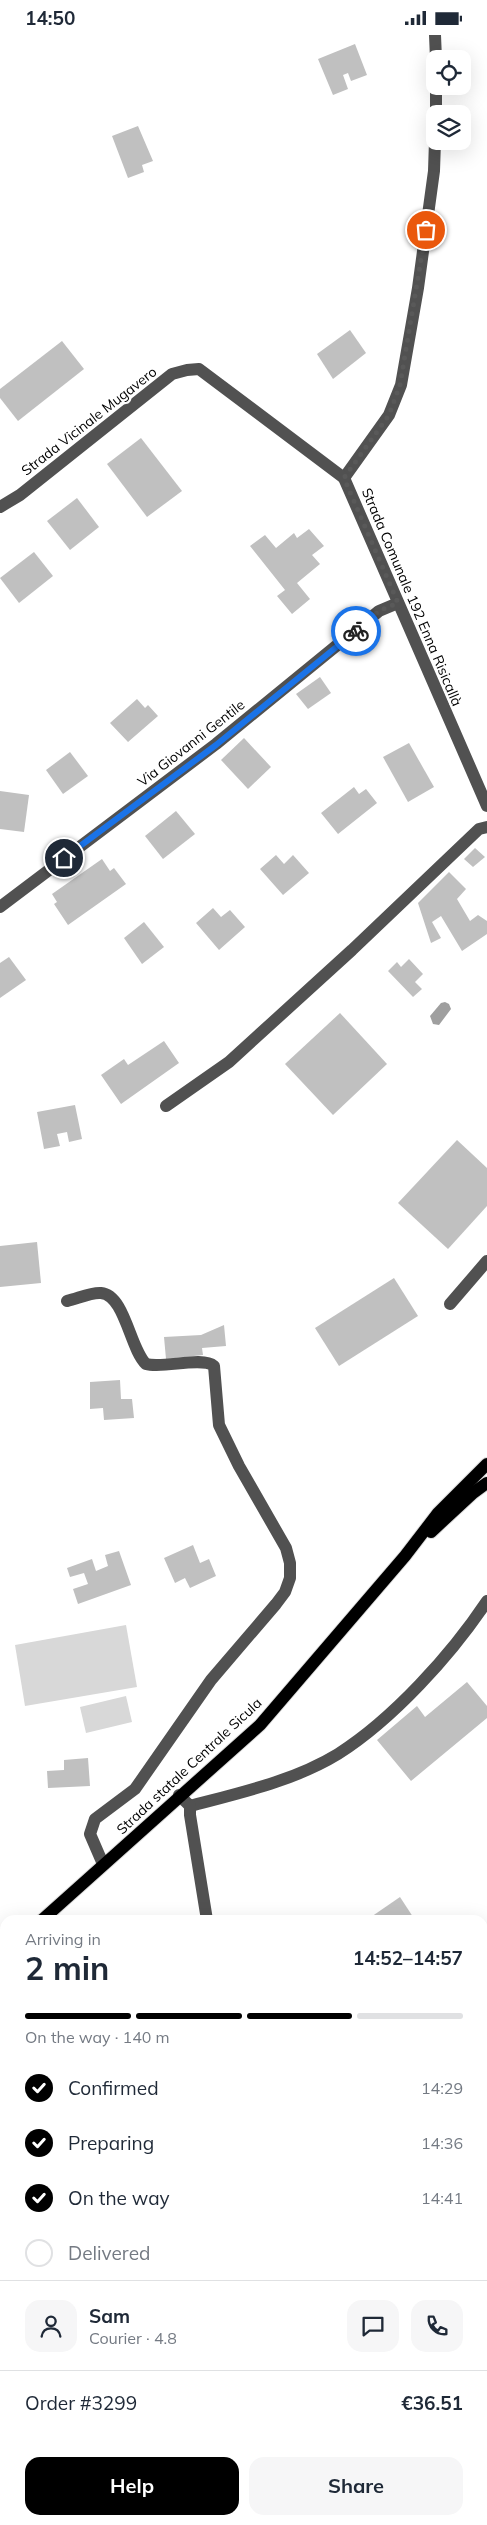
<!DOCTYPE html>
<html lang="en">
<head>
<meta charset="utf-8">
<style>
  :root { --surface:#fff; --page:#f6f6f7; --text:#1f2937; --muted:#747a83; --line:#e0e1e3; --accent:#000 }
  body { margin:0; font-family:Mulish,sans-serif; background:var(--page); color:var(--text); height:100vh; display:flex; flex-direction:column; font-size:19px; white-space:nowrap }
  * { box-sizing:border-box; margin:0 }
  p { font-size:16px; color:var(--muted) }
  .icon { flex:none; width:28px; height:28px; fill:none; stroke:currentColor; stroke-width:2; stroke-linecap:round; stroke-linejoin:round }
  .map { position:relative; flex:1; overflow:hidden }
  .sheet { position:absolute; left:0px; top:1880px; width:488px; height:610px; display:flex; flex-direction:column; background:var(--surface); border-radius:15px 15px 0 0; box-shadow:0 5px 20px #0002 }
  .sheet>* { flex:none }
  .tools { position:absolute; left:426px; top:15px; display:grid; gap:10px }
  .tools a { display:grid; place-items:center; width:45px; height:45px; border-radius:10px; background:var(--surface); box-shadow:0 5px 20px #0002; font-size:25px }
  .pin { position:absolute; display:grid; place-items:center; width:42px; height:42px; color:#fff; margin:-21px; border:2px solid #fff; border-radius:50%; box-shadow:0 1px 5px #0007 }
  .courier { position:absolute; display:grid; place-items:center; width:50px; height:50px; margin:-25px; border:4px solid #1a73e8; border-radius:50%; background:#fff; color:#222; box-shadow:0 1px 6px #0007 }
  .head em { font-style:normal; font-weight:700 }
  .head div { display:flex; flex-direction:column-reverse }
  .head { display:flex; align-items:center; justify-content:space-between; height:85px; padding:0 25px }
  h1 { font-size:32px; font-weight:700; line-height:38px }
  .bar { display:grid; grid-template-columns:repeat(4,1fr); gap:8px 5px; align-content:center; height:60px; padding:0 25px }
  .bar i { height:6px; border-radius:4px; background:var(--line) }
  .bar .active { background:var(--accent) }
  .bar p { grid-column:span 4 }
  .line { display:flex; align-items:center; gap:12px; padding:0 25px; border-top:1px solid var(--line) }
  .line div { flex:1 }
  .round { display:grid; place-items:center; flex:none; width:52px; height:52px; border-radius:15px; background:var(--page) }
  ol { padding:0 25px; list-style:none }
  li { display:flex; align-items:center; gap:15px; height:55px }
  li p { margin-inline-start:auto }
  li .icon { padding:5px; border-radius:50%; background:var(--accent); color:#fff; stroke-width:4 }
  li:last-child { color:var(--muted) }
  li i { width:28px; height:28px; border:2px solid var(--line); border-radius:50% }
  .cta { display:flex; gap:10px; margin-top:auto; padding:10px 25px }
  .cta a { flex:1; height:58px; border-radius:15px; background:var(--accent); color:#fff; font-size:20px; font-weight:700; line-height:58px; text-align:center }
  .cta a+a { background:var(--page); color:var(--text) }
  .status { display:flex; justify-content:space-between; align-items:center; height:35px; padding:0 25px; background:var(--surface); direction:ltr }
  .status svg { height:14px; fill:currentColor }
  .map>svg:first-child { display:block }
  .green { fill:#d8d8d8 }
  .water { fill:#9f9f9f }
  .building { fill:#c0c0c0 }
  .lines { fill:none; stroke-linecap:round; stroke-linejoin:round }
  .major-casing { stroke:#dbdbdb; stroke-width:14 }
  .minor { stroke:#515151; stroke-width:12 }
  .major { stroke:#000; stroke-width:12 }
  .done { stroke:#595959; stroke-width:5; stroke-dasharray:0 9 }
  .route { stroke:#1a73e8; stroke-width:6 }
  .labels { text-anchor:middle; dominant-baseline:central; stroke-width:4.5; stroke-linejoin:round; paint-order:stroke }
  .street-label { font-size:14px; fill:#000; stroke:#fff }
</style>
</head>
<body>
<div class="status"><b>14:50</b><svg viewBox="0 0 49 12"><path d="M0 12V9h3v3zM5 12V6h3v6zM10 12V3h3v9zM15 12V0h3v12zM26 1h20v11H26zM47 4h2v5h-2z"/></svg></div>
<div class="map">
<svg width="487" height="2490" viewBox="0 0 487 2490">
  <rect width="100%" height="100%" fill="#fff"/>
  <!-- green -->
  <g class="green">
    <polygon points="126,1590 137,1652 25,1671 15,1610"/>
    <polygon points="126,1661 132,1687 86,1698 80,1672"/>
  </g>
  <!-- water -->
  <polygon class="water" points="445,967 449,969 451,974 439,990 433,989 430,981 441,968"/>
  <!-- building -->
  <g class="building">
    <polygon points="355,9 367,40 351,46 348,38 343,40 348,54 333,60 318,24"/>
    <polygon points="138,91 153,126 142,130 144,137 128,143 112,101"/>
    <polygon points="350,295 366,318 333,344 317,319"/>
    <polygon points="62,306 84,334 18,386 0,363 0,354"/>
    <polygon points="141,403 182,456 147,482 107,429"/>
    <polygon points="77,463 99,492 70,515 47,486"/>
    <polygon points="309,494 324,511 312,520 320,529 297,548 310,564 292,579 277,561 285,555 250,511 265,500 276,513 294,498 297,503"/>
    <polygon points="34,517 53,541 19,568 0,543"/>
    <polygon points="320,642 331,658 308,674 296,659"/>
    <polygon points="137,664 145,673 148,670 158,681 128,707 110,688"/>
    <polygon points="244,703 271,732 248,754 221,725"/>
    <polygon points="409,708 434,752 408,767 383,722"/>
    <polygon points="70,717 88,741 63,759 46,735"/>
    <polygon points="354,752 359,759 366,754 377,768 338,799 321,778"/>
    <polygon points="0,756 29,760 24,797 0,794"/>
    <polygon points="176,776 195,799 163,824 145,801"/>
    <polygon points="475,813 485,822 473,832 464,824"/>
    <polygon points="276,820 284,829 293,820 309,838 283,860 260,834"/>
    <polygon points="102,824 110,836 114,833 126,849 68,890 54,869 57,867 52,859"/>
    <polygon points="449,837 466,854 457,864 470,886 478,880 487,886 487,899 462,916 441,881 432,887 441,903 431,908 418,868"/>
    <polygon points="213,873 221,882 230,875 245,892 219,915 196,888"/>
    <polygon points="144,887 164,912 142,929 124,903"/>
    <polygon points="9,922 26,945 0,963 0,928"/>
    <polygon points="409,924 423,939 415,947 422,954 413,962 388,936 397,927 401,932"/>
    <polygon points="340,978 387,1029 333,1080 285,1029"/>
    <polygon points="164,1006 179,1028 121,1069 101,1040 124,1024 128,1030"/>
    <polygon points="75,1070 82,1104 69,1107 67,1097 57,1099 60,1111 44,1114 37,1077"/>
    <polygon points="457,1105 487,1133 487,1171 448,1214 398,1168"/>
    <polygon points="37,1207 41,1248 0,1252 0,1211"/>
    <polygon points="394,1243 418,1281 339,1331 315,1293"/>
    <polygon points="224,1290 226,1311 202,1313 203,1320 166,1324 164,1302 201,1300"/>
    <polygon points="120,1345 121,1364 132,1364 134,1383 104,1385 103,1373 90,1374 90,1347"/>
    <polygon points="193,1510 200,1528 209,1524 216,1541 190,1553 185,1543 175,1548 164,1523"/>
    <polygon points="119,1516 131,1550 78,1569 73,1554 88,1549 84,1538 70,1542 67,1533 92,1524 96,1536 108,1531 105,1520"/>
    <polygon points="467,1647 487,1671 487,1683 411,1746 377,1705 417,1671 425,1682"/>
    <polygon points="88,1723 90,1751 48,1753 47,1736 64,1735 64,1725"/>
    <polygon points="400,1862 415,1885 369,1885 368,1884"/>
    <polygon points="487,2176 487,2214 482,2208 484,2188 482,2180"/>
    <polygon points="487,2273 487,2314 482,2317 482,2275"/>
  </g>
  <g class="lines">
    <!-- major casing -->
    <g class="major-casing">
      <g id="major">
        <polyline points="431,1497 473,1458 487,1448"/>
        <polyline points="42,1885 260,1690 405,1521 438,1478 487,1429"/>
        <polyline points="0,1923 5,1918"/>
      </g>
    </g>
    <!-- minor -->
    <g class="minor">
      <polyline points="435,0 436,24"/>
      <polyline points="436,79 436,51"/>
      <polyline points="435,106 434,136 418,253 401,350 389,380 344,443 487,771"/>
      <polyline points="0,472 20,460 172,339 187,335 199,334 344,443"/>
      <polyline points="0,872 216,709 379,576 398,568"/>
      <polyline points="166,1071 229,1027 352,915 479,794 487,792"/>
      <path d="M67,1266C77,1264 91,1257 101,1258C125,1260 130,1314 146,1329C163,1334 202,1321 214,1331L219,1390L239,1431L286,1513L290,1528V1543L285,1557L276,1569L211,1645L135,1754L95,1784L90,1799L103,1829"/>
      <polyline points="450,1269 487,1226"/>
      <path d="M179,1760L190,1771C239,1758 294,1746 338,1719C393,1684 451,1620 487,1566"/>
      <polyline points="190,1771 190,1780 207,1885"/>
    </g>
    <!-- major -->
    <use href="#major" class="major"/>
  </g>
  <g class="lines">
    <!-- done -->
    <polyline class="done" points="356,596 379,576 398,568 344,443 389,380 400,350 426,195"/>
    <!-- route -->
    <polyline class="route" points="64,823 216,710 356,596"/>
  </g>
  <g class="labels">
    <!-- street labels -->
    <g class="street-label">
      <text transform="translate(89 386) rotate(-38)">Strada Vicinale Mugavero</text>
      <text transform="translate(412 562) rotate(67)">Strada Comunale 192 Enna Risicallà</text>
      <text transform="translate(191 708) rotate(-38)">Via Giovanni Gentile</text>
      <text transform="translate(189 1731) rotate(-43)">Strada statale Centrale Sicula</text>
    </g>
  </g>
</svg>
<div class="tools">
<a><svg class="icon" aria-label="locate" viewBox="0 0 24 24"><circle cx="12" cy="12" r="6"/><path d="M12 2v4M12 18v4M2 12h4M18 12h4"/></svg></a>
<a><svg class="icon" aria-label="layers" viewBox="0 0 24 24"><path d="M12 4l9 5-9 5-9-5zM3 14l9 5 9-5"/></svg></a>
</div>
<div class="pin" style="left:426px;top:195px;background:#ea580c"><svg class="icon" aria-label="bag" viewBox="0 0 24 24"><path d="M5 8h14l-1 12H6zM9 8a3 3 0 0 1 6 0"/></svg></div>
<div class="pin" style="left:64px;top:823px;background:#1f2937"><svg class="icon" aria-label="home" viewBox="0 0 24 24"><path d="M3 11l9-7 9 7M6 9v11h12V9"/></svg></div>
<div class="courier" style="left:356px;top:596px"><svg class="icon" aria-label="bike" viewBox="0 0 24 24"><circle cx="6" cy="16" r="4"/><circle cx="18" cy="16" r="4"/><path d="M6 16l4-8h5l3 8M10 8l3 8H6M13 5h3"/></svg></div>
<section class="sheet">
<div class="head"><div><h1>2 min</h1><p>Arriving in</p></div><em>14:52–14:57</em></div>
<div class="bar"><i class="active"></i><i class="active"></i><i class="active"></i><i></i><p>On the way · 140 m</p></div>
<ol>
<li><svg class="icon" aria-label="check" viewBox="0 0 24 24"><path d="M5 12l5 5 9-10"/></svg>Confirmed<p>14:29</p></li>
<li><svg class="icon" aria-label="check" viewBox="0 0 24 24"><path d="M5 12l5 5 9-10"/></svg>Preparing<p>14:36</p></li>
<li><svg class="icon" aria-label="check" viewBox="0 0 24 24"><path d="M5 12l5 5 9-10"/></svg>On the way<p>14:41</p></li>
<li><i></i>Delivered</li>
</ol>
<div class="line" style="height:90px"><a class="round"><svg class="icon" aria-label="person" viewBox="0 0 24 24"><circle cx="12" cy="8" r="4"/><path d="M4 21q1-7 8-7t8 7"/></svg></a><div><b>Sam</b><p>Courier · 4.8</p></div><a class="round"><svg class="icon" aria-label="chat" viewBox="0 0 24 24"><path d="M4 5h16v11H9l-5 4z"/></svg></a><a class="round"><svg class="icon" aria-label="phone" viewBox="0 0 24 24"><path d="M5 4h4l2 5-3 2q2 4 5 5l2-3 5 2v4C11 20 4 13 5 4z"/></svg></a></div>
<div class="line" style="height:65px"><div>Order #3299</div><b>€36.51</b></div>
<div class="cta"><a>Help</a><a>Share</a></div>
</section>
</div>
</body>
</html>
